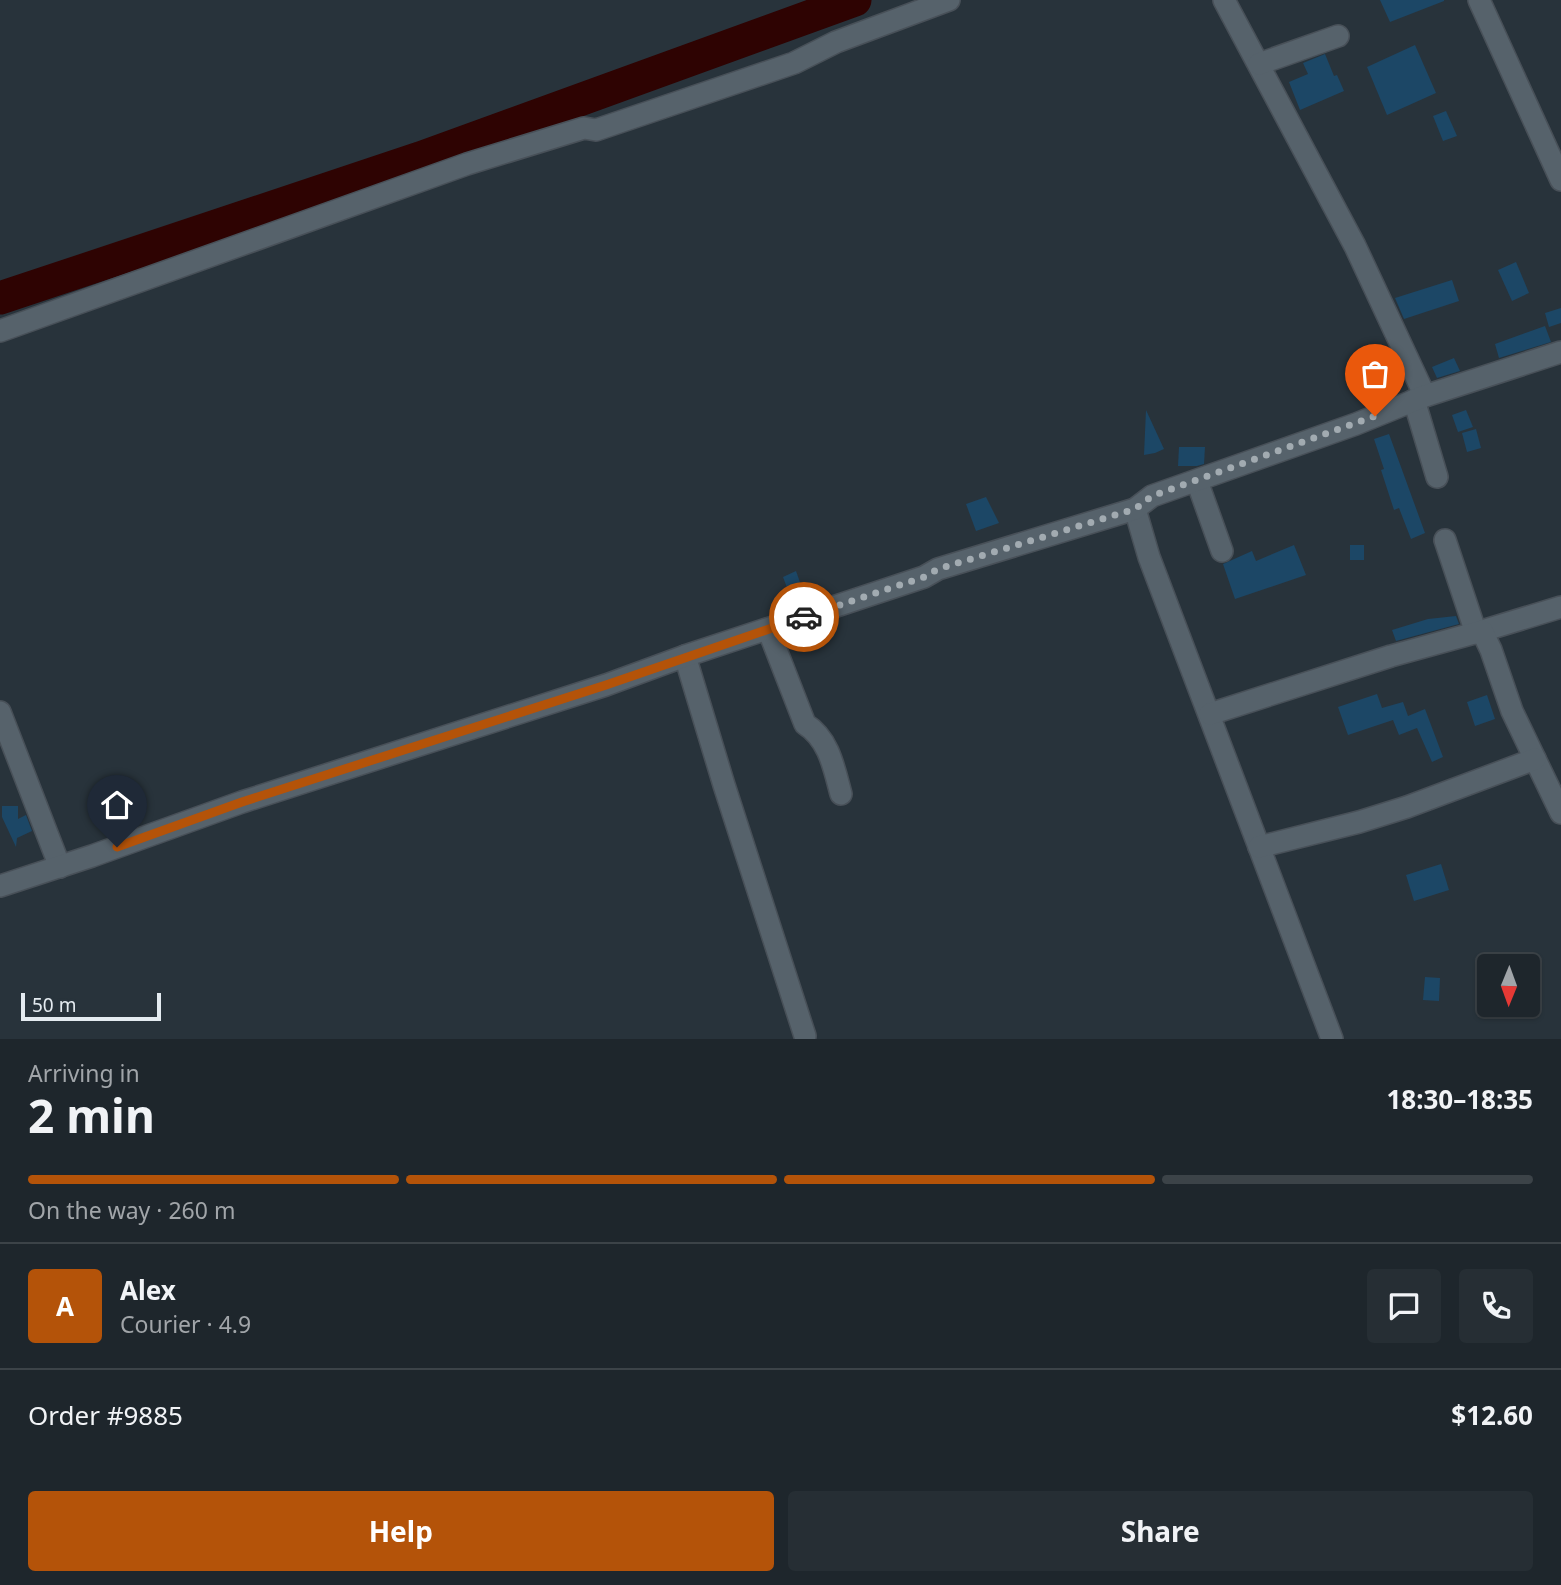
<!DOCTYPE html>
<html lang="en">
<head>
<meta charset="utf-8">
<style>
  :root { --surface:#1e262c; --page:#262e34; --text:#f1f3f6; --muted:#a1a5a9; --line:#3c4348; --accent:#b45309 }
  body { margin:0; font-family:"Noto Sans",sans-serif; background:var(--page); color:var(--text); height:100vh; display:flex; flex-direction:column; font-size:26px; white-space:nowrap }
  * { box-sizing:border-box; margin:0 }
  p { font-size:23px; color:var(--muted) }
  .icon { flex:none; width:38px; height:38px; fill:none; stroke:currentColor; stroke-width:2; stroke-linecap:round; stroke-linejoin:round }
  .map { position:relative; height:1039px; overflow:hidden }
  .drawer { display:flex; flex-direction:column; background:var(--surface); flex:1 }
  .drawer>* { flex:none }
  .needle { width:46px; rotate:181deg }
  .tools { position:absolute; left:1477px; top:954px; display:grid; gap:14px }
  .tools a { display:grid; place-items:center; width:63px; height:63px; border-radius:7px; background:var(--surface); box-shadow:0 2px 5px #0004,0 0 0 2px var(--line); font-size:35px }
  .scale { position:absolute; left:21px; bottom:18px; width:140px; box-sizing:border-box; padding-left:7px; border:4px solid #e4ebf0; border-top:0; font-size:19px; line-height:24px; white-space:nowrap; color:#e4ebf0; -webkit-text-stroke:5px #28333b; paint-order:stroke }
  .pin { position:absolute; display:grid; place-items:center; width:60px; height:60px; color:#fff; margin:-72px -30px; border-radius:50% 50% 50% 0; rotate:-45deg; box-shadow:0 0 7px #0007 }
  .pin .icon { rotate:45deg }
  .courier { position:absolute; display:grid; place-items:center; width:70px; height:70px; margin:-35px; border:5px solid #b45309; border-radius:50%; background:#fff; color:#222; box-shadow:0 2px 9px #0007 }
  .headline em { font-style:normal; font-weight:700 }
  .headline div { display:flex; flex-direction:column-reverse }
  .headline { display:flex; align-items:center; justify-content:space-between; height:119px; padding:0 28px }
  h1 { font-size:46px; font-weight:700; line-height:52px }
  .bar { display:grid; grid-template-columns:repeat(4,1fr); gap:10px 7px; align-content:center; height:84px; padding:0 28px }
  .bar i { height:9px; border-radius:5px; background:var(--line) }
  .bar .active { background:var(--accent) }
  .bar p { grid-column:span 4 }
  .line { display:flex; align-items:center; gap:18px; padding:0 28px; border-top:2px solid var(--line) }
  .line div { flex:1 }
  .round { display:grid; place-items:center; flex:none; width:74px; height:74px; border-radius:7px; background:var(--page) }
  .cta { display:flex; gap:14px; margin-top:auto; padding:14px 28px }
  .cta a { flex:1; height:80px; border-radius:7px; background:var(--accent); color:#fff; font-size:28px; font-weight:700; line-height:80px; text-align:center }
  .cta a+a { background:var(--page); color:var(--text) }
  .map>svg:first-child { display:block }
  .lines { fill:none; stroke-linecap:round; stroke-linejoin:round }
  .river { stroke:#2e0302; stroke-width:33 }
  .building { fill:#1c4766 }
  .minor-casing { stroke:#485058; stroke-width:24 }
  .minor { stroke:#56626b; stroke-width:21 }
  .done { stroke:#a2abb1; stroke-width:7; stroke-dasharray:0 12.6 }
  .route { stroke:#b45309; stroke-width:9 }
</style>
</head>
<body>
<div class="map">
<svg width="1561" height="1039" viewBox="0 0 1561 1039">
  <rect width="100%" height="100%" fill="#28333b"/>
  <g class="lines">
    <!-- river -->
    <polyline class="river" points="0,298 420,158 855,0"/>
  </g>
  <!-- building -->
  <g class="building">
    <polygon points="1380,0 1444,0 1444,1 1390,22"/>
    <polygon points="1415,45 1436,93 1387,115 1367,67"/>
    <polygon points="1325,54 1334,76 1337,75 1344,91 1300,110 1289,82 1308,74 1303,63"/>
    <polygon points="1446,111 1457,136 1443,141 1433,116"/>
    <polygon points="1516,262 1529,293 1512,301 1498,270"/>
    <polygon points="1452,280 1459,301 1404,319 1395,298"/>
    <polygon points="1561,308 1561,323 1549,327 1545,313"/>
    <polygon points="1545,326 1551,342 1499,358 1495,344"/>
    <polygon points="1454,358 1460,371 1437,378 1432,367"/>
    <polygon points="1146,410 1164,449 1155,453 1144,455"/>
    <polygon points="1466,410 1473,427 1458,432 1452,415"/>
    <polygon points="1476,429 1481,448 1467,452 1462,433"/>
    <polygon points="1389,434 1425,533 1411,539 1399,508 1394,510 1381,470 1384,469 1374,439"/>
    <polygon points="1179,447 1205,447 1204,464 1197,466 1178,466"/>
    <polygon points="986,497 999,523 976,531 966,504"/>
    <polygon points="1294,545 1306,575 1235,599 1223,564 1252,551 1256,561"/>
    <rect x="1350" y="545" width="14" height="15"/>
    <polygon points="796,571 802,588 789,593 783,577"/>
    <polygon points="1456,616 1459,624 1396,641 1392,630 1428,619"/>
    <polygon points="1377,694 1382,708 1403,702 1408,716 1425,709 1443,757 1432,762 1417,728 1399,735 1393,720 1348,735 1338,707"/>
    <polygon points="1487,695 1495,719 1475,726 1467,702"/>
    <polygon points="2,806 18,806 18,819 26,815 32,831 17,838 16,847 2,817"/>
    <polygon points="1441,864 1449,890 1414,901 1406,875"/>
    <polygon points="1425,977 1440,978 1439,1001 1423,1000"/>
  </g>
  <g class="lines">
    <!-- minor casing -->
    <g class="minor-casing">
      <g id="minor">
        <polyline points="1224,0 1355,246 1425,396"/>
        <polyline points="1479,0 1561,180"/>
        <polyline points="1259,64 1338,36"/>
        <polyline points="0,331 467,164 584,128 596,130 794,63 836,42 949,0"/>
        <polyline points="1414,400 1437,477"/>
        <polyline points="1197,481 1222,551"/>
        <polyline points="1135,509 1149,557 1332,1039"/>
        <polyline points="1445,540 1476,633"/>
        <path d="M768,629L805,724C829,739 834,768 841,794"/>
        <polyline points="1482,631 1561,607"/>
        <polyline points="685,656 724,785 805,1036"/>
        <polyline points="0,712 60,867"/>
        <polyline points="1210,714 1391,656 1482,631 1491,650 1512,711 1561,813"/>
        <polyline points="1259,847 1359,822 1407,807 1535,759"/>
        <polyline points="0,886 92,856 242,802 606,685 685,656 924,577 938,569 1135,509 1152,496 1356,424 1425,396 1561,352"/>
      </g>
    </g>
    <!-- minor -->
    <use href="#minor" class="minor"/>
  </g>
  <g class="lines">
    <!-- done -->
    <polyline class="done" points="804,617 924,577 938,569 1135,509 1152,496 1375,416"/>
    <!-- route -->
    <polyline class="route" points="117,847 242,802 606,685 804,617"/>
  </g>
</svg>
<div class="tools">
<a><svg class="needle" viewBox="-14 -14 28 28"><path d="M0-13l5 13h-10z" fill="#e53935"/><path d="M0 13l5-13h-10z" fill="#a1a5a9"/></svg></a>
</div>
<div class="scale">50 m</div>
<div class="pin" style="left:1375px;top:416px;background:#ea580c"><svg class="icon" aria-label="bag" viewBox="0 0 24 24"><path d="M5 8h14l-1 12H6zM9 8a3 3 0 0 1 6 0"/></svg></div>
<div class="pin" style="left:117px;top:847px;background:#1f2937"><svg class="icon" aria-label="home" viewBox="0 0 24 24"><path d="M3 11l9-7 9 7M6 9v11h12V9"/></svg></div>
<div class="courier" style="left:804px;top:617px"><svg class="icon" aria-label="car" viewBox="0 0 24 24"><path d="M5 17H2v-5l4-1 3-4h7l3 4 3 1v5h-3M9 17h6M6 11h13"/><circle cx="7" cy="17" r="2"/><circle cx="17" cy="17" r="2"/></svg></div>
</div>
<section class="drawer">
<div class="headline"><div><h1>2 min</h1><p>Arriving in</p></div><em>18:30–18:35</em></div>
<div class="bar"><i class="active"></i><i class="active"></i><i class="active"></i><i></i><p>On the way · 260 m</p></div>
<div class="line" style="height:126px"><b class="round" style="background:var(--accent);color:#fff">A</b><div><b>Alex</b><p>Courier · 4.9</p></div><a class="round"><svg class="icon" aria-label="chat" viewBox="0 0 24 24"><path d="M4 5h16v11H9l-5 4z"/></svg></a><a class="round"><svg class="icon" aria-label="phone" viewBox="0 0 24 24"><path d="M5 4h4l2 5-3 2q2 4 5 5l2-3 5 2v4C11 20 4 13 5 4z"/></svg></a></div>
<div class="line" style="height:91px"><div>Order #9885</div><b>$12.60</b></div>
<div class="cta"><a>Help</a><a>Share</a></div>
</section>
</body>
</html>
